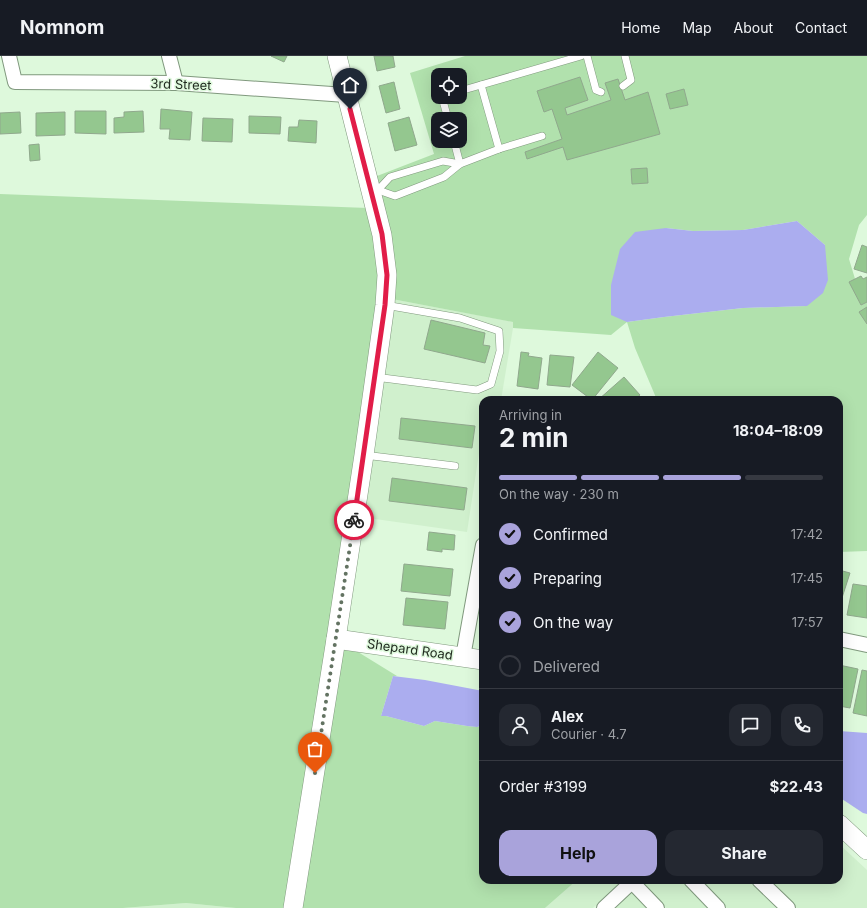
<!DOCTYPE html>
<html lang="en">
<head>
<meta charset="utf-8">
<style>
  :root { --surface:#171b24; --page:#242831; --text:#f1f3f6; --muted:#9ea1a6; --line:#363941; --accent:#a9a3db }
  body { margin:0; font-family:Inter,sans-serif; background:var(--page); color:var(--text); height:100vh; display:flex; flex-direction:column; font-size:15px; white-space:nowrap }
  * { box-sizing:border-box; margin:0 }
  p { font-size:13px; color:var(--muted) }
  .icon { flex:none; width:22px; height:22px; fill:none; stroke:currentColor; stroke-width:2; stroke-linecap:round; stroke-linejoin:round }
  .map { position:relative; flex:1; overflow:hidden }
  .panel { position:absolute; left:479px; top:340px; width:364px; height:488px; display:flex; flex-direction:column; background:var(--surface); border-radius:12px; box-shadow:0 4px 16px #0002 }
  .panel>* { flex:none }
  .tools { position:absolute; left:431px; top:12px; display:grid; gap:8px }
  .tools a { display:grid; place-items:center; width:36px; height:36px; border-radius:8px; background:var(--surface); box-shadow:0 4px 16px #0002; font-size:20px }
  .pin { position:absolute; display:grid; place-items:center; width:34px; height:34px; color:#fff; margin:-41px -17px; border-radius:50% 50% 50% 0; rotate:-45deg; box-shadow:0 0 4px #0007 }
  .pin .icon { rotate:45deg }
  .courier { position:absolute; display:grid; place-items:center; width:40px; height:40px; margin:-20px; border:3px solid #e11d48; border-radius:50%; background:#fff; color:#222; box-shadow:0 1px 5px #0007 }
  .overview em { font-style:normal; font-weight:700 }
  .overview div { display:flex; flex-direction:column-reverse }
  .overview { display:flex; align-items:center; justify-content:space-between; height:68px; padding:0 20px }
  h1 { font-size:26px; font-weight:700; line-height:30px }
  .bar { display:grid; grid-template-columns:repeat(4,1fr); gap:6px 4px; align-content:center; height:48px; padding:0 20px }
  .bar i { height:5px; border-radius:3px; background:var(--line) }
  .bar .selected { background:var(--accent) }
  .bar p { grid-column:span 4 }
  .line { display:flex; align-items:center; gap:10px; padding:0 20px; border-top:1px solid var(--line) }
  .line div { flex:1 }
  .round { display:grid; place-items:center; flex:none; width:42px; height:42px; border-radius:12px; background:var(--page) }
  ol { padding:0 20px; list-style:none }
  li { display:flex; align-items:center; gap:12px; height:44px }
  li p { margin-inline-start:auto }
  li .icon { padding:4px; border-radius:50%; background:var(--accent); color:#111; stroke-width:4 }
  li:last-child { color:var(--muted) }
  li i { width:22px; height:22px; border:2px solid var(--line); border-radius:50% }
  .action { display:flex; gap:8px; margin-top:auto; padding:8px 20px }
  .action a { flex:1; height:46px; border-radius:12px; background:var(--accent); color:#111; font-size:16px; font-weight:700; line-height:46px; text-align:center }
  .action a+a { background:var(--page); color:var(--text) }
  header { display:flex; align-items:center; gap:24px; box-sizing:border-box; height:56px; padding:0 20px; background:var(--surface); border-bottom:1px solid var(--line) }
  header strong { font-size:19px }
  nav { display:flex; gap:22px; margin-inline-start:auto; font-size:14px }
  .map>svg:first-child { display:block }
  .built { fill:#d0f0cd }
  .green { fill:#b1e1ad; fill-rule:evenodd }
  .water { fill:#abadef }
  .building { fill:#94c78f; stroke:#90a88d }
  .lines { fill:none; stroke-linecap:round; stroke-linejoin:round }
  .lane-casing { stroke:#80997e; stroke-width:8 }
  .street-casing { stroke:#80997e; stroke-width:16 }
  .secondary-casing { stroke:#80997e; stroke-width:20 }
  .lane { stroke:#fff; stroke-width:7 }
  .street { stroke:#fff; stroke-width:14 }
  .secondary { stroke:#fff; stroke-width:19 }
  .done { stroke:#637362; stroke-width:4; stroke-dasharray:0 7.2 }
  .route { stroke:#e11d48; stroke-width:5 }
  .labels { text-anchor:middle; dominant-baseline:central; stroke-width:3; stroke-linejoin:round; paint-order:stroke }
  .street-label { font-size:13px; fill:#212b20; stroke:#def9dc }
</style>
</head>
<body>
<header>
<strong>Nomnom</strong>
<nav><a>Home</a><a>Map</a><a>About</a><a>Contact</a></nav>
</header>
<div class="map">
<svg width="867" height="852" viewBox="0 0 867 852">
  <rect width="100%" height="100%" fill="#def9dc"/>
  <!-- built -->
  <g class="built">
    <polygon points="392,243 514,266 501,344 483,344 483,371 467,476 361,461"/>
    <polygon points="839,788 867,814 867,852 797,852 768,824 839,824"/>
    <polygon points="577,824 623,824 593,852 545,852"/>
    <polygon points="645,824 682,824 709,852 666,852 641,827"/>
    <polygon points="699,824 751,824 779,852 727,852"/>
    <polygon points="632,835 649,852 614,852"/>
    <polygon points="186,847 236,852 123,852"/>
  </g>
  <!-- green -->
  <g class="green">
    <path d="M465,0H867V159L859,169L849,203L859,236L867,243V495L839,496V344H657L635,292L627,266L611,279L513,272V266L392,243L377,120L434,98L410,17ZM438,19H460V41H438ZM438,63H460V85H438ZM797,165L825,189V200L806,250L743,252L664,261L627,266L666,172L693,175L743,174Z"/>
    <polygon points="0,138 368,152 380,218 378,247 286,852 236,852 186,847 123,852 0,852"/>
    <polygon points="342,590 358,596 397,620 393,620 381,660 386,660 424,670 435,665 467,670 477,671 483,669 483,824 577,824 545,852 300,852"/>
  </g>
  <!-- water -->
  <g class="water">
    <polygon points="797,165 825,189 828,224 823,237 807,250 743,252 664,261 627,266 611,259 611,229 620,193 635,176 666,172 693,175 743,174"/>
    <polygon points="393,620 425,624 483,635 483,669 477,671 467,670 435,665 424,670 386,660 381,660"/>
    <polygon points="839,675 867,677 867,758 863,757 839,741"/>
  </g>
  <!-- building -->
  <g class="building">
    <polygon points="271,0 287,0 284,6"/>
    <polygon points="374,0 393,0 395,11 377,15"/>
    <polygon points="580,21 588,44 565,52 567,59 611,44 605,27 618,23 625,44 648,36 660,78 567,104 563,91 527,103 525,96 562,83 552,53 544,56 537,35"/>
    <polygon points="394,26 400,53 386,57 379,30"/>
    <polygon points="684,33 688,49 670,53 666,38"/>
    <polygon points="161,53 192,56 190,84 169,83 170,73 160,73"/>
    <polygon points="75,55 106,55 106,78 75,77"/>
    <polygon points="143,55 144,76 114,77 114,62 124,61 124,56"/>
    <polygon points="20,56 21,77 0,78 0,57"/>
    <polygon points="65,56 65,79 36,80 36,57"/>
    <polygon points="249,60 281,61 280,78 249,77"/>
    <polygon points="409,61 417,89 395,95 388,67"/>
    <polygon points="203,62 233,63 232,86 202,85"/>
    <polygon points="299,64 317,65 316,87 288,85 289,71 298,71"/>
    <polygon points="39,88 40,104 30,105 29,89"/>
    <polygon points="647,112 648,127 632,128 631,113"/>
    <polygon points="862,189 867,191 867,217 854,213"/>
    <polygon points="861,220 863,223 867,221 867,246 861,249 849,226"/>
    <polygon points="867,251 867,268 859,256"/>
    <polygon points="431,264 485,277 483,289 490,290 485,307 424,293"/>
    <polygon points="521,296 529,297 528,300 542,302 538,333 517,330"/>
    <polygon points="598,296 618,312 592,344 572,329"/>
    <polygon points="550,299 574,301 570,331 547,329"/>
    <polygon points="624,321 640,339 634,344 598,344"/>
    <polygon points="401,362 475,370 472,392 399,383"/>
    <polygon points="392,422 467,432 464,454 389,445"/>
    <polygon points="429,476 455,479 454,494 442,493 442,496 427,494"/>
    <polygon points="404,508 453,513 450,540 401,535"/>
    <polygon points="839,514 850,517 839,551"/>
    <polygon points="853,528 867,530 867,562 847,559"/>
    <polygon points="406,542 448,546 445,573 403,569"/>
    <polygon points="839,609 858,613 850,652 839,650"/>
    <polygon points="862,614 867,615 867,660 853,657"/>
  </g>
  <g class="lines">
    <!-- lane casing -->
    <g class="lane-casing">
      <g id="lane">
        <polyline points="587,0 596,34 601,36"/>
        <polyline points="481,29 499,93"/>
        <polyline points="623,30 631,24 625,0"/>
        <polyline points="460,35 581,0"/>
        <polyline points="442,41 448,63"/>
        <polyline points="454,85 460,108 499,93 542,80"/>
        <polyline points="371,136 378,134 390,121 443,105 460,108 444,121 395,140 378,134"/>
        <polyline points="375,321 477,334 491,328 500,295 499,275 460,262 385,249"/>
        <polyline points="364,399 455,410"/>
      </g>
    </g>
    <!-- street casing -->
    <g class="street-casing">
      <g id="street">
        <polyline points="9,0 15,26 176,27 346,39"/>
        <polyline points="169,0 176,27"/>
        <polyline points="839,583 867,589"/>
        <polyline points="463,601 483,489"/>
        <polyline points="691,824 718,852"/>
        <polyline points="759,824 788,852"/>
        <polyline points="632,826 657,852"/>
        <polyline points="604,852 634,824"/>
      </g>
    </g>
    <!-- secondary casing -->
    <g class="secondary-casing">
      <g id="secondary">
        <polyline points="336,583 483,604"/>
        <polyline points="839,768 867,794"/>
        <polyline points="293,852 336,583 364,399 385,249 387,219 382,179 337,0"/>
      </g>
    </g>
    <!-- lane -->
    <use href="#lane" class="lane"/>
    <!-- street -->
    <use href="#street" class="street"/>
    <!-- secondary -->
    <use href="#secondary" class="secondary"/>
  </g>
  <g class="lines">
    <!-- done -->
    <polyline class="done" points="315,717 354,464"/>
    <!-- route -->
    <polyline class="route" points="350,53 382,178 387,219 385,249 354,464"/>
  </g>
  <g class="labels">
    <!-- street labels -->
    <g class="street-label">
      <text transform="translate(181 28) rotate(2)">3rd Street</text>
      <text transform="translate(410 593) rotate(8)">Shepard Road</text>
    </g>
  </g>
</svg>
<div class="tools">
<a><svg class="icon" aria-label="locate" viewBox="0 0 24 24"><circle cx="12" cy="12" r="6"/><path d="M12 2v4M12 18v4M2 12h4M18 12h4"/></svg></a>
<a><svg class="icon" aria-label="layers" viewBox="0 0 24 24"><path d="M12 4l9 5-9 5-9-5zM3 14l9 5 9-5"/></svg></a>
</div>
<div class="pin" style="left:315px;top:717px;background:#ea580c"><svg class="icon" aria-label="bag" viewBox="0 0 24 24"><path d="M5 8h14l-1 12H6zM9 8a3 3 0 0 1 6 0"/></svg></div>
<div class="pin" style="left:350px;top:53px;background:#1f2937"><svg class="icon" aria-label="home" viewBox="0 0 24 24"><path d="M3 11l9-7 9 7M6 9v11h12V9"/></svg></div>
<div class="courier" style="left:354px;top:464px"><svg class="icon" aria-label="bike" viewBox="0 0 24 24"><circle cx="6" cy="16" r="4"/><circle cx="18" cy="16" r="4"/><path d="M6 16l4-8h5l3 8M10 8l3 8H6M13 5h3"/></svg></div>
<section class="panel">
<div class="overview"><div><h1>2 min</h1><p>Arriving in</p></div><em>18:04–18:09</em></div>
<div class="bar"><i class="selected"></i><i class="selected"></i><i class="selected"></i><i></i><p>On the way · 230 m</p></div>
<ol>
<li><svg class="icon" aria-label="check" viewBox="0 0 24 24"><path d="M5 12l5 5 9-10"/></svg>Confirmed<p>17:42</p></li>
<li><svg class="icon" aria-label="check" viewBox="0 0 24 24"><path d="M5 12l5 5 9-10"/></svg>Preparing<p>17:45</p></li>
<li><svg class="icon" aria-label="check" viewBox="0 0 24 24"><path d="M5 12l5 5 9-10"/></svg>On the way<p>17:57</p></li>
<li><i></i>Delivered</li>
</ol>
<div class="line" style="height:72px"><a class="round"><svg class="icon" aria-label="person" viewBox="0 0 24 24"><circle cx="12" cy="8" r="4"/><path d="M4 21q1-7 8-7t8 7"/></svg></a><div><b>Alex</b><p>Courier · 4.7</p></div><a class="round"><svg class="icon" aria-label="chat" viewBox="0 0 24 24"><path d="M4 5h16v11H9l-5 4z"/></svg></a><a class="round"><svg class="icon" aria-label="phone" viewBox="0 0 24 24"><path d="M5 4h4l2 5-3 2q2 4 5 5l2-3 5 2v4C11 20 4 13 5 4z"/></svg></a></div>
<div class="line" style="height:52px"><div>Order #3199</div><b>$22.43</b></div>
<div class="action"><a>Help</a><a>Share</a></div>
</section>
</div>
</body>
</html>
